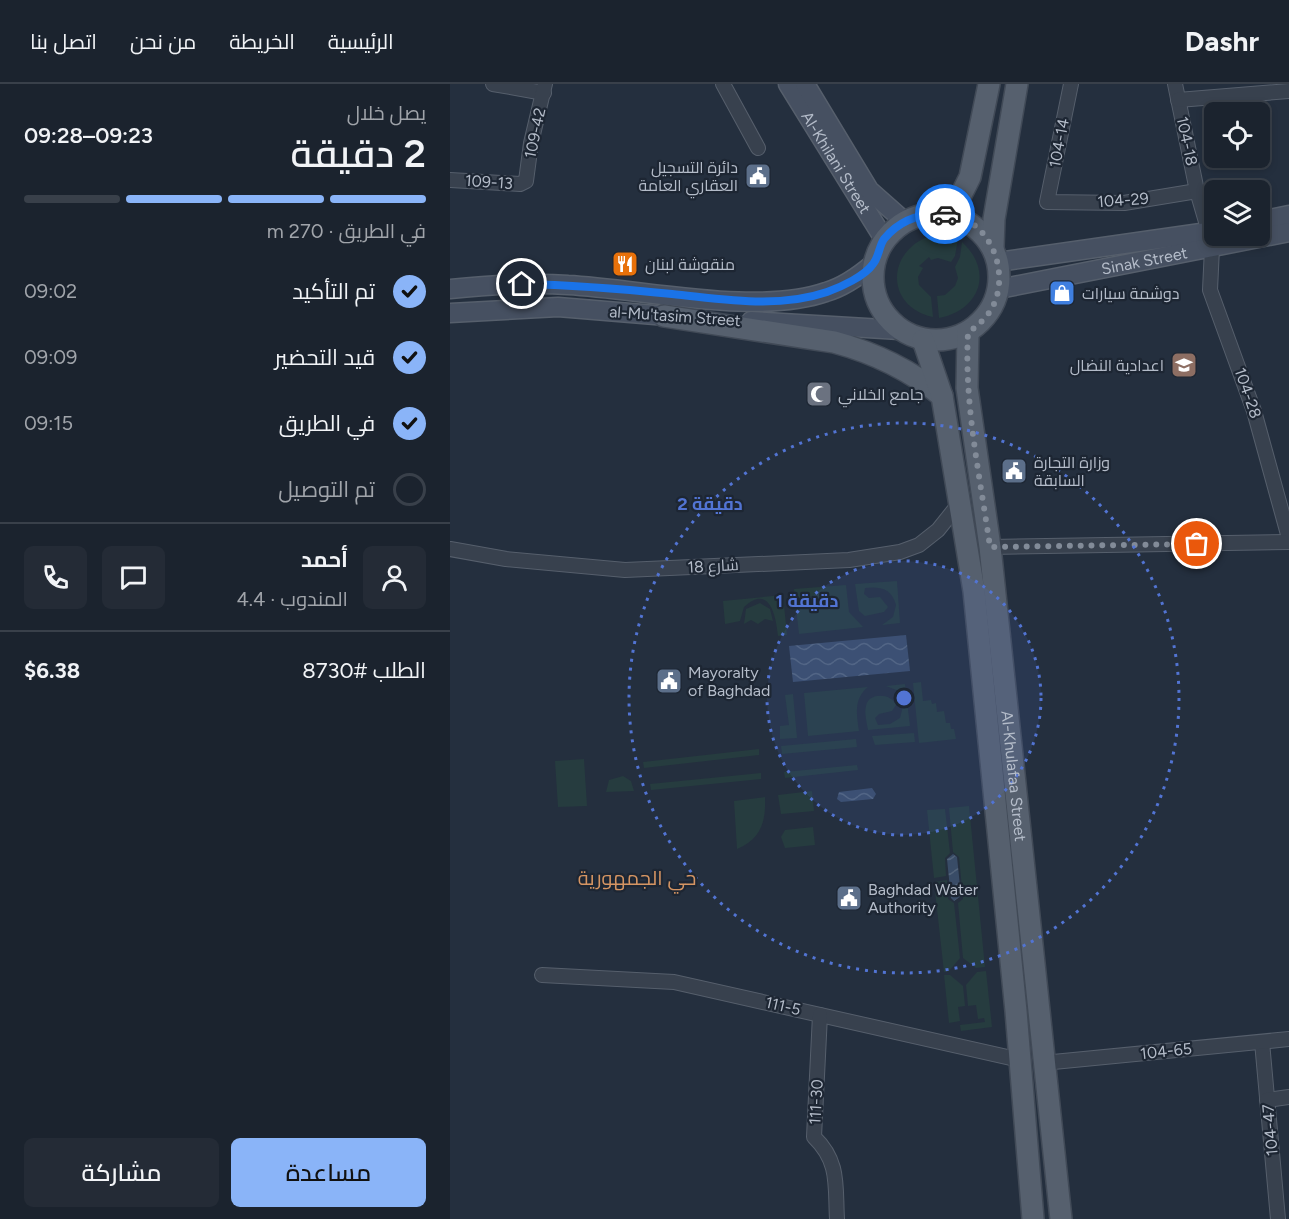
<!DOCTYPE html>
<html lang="ar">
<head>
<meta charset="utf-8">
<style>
  :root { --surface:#1b232e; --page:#242b36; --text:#f1f3f6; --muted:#a0a4aa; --line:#39404a; --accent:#8ab4f8 }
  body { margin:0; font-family:Figtree,Cairo,sans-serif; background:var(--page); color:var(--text); direction:rtl; height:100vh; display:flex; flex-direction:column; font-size:22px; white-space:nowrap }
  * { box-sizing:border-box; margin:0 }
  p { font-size:20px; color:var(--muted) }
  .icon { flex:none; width:33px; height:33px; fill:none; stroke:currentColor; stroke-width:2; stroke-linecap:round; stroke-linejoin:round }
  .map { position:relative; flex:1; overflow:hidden; direction:ltr }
  .details { display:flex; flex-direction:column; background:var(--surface); width:450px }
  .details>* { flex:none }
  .tools { position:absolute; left:754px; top:18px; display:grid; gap:12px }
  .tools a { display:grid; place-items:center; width:66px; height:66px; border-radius:9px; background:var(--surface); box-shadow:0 3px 9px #0003,0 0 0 2px var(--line); font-size:30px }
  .pin { position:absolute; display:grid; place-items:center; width:51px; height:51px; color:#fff; margin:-26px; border:3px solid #fff; border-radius:50%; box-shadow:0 2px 6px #0007 }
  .courier { position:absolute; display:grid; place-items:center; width:60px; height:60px; margin:-30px; border:4px solid #1a73e8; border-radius:50%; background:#fff; color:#222; box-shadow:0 2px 8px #0007 }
  .summary em { font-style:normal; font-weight:600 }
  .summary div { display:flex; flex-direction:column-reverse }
  .summary { display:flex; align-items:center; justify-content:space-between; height:102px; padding:0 24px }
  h1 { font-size:39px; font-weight:600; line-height:45px }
  .bar { display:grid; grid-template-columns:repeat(4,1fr); gap:9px 6px; align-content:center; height:72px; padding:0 24px }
  .bar i { height:8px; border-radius:4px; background:var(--line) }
  .bar .current { background:var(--accent) }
  .bar p { grid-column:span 4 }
  .line { display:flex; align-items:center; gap:15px; padding:0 24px; border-top:2px solid var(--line) }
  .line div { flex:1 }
  .round { display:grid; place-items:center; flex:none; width:63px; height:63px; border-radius:9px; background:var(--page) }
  ol { padding:0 24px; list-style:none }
  li { display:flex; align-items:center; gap:18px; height:66px }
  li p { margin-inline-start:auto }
  li .icon { padding:6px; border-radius:50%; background:var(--accent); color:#111; stroke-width:4 }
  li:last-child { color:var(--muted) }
  li i { width:33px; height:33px; border:3px solid var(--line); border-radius:50% }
  .primary-button { display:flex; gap:12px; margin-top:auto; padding:12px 24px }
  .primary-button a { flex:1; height:69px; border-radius:9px; background:var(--accent); color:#111; font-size:24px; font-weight:600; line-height:69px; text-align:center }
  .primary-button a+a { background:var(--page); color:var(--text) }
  header { display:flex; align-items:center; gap:36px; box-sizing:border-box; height:84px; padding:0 30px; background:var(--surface); border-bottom:2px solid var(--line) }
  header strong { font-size:28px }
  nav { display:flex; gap:33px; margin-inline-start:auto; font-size:21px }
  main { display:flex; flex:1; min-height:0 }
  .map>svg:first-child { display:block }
  .green { fill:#263c3f }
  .water { fill:url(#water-waves) }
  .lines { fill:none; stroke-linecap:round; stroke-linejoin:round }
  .street-casing { stroke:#565f6c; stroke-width:16 }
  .secondary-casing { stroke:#565f6c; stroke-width:21 }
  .primary-casing { stroke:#414a57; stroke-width:24 }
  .street { stroke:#38414e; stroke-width:14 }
  .secondary { stroke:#465061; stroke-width:18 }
  .primary { stroke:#56606e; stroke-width:21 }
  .done { stroke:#828b98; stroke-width:6; stroke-dasharray:0 10.8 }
  .route { stroke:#1a73e8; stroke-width:8 }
  .ring { fill:none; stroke:#5274d3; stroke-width:3; stroke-dasharray:3 6 }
  .labels { text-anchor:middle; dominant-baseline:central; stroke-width:4.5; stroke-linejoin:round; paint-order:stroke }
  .street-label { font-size:16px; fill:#b4bcc9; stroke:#1d2633 }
  .poi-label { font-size:16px; fill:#b4bcc9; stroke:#1d2633; text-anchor:start }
  .quarter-label { font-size:20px; fill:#d59563; stroke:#1d2633 }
  .centre { fill:#5274d3; stroke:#1d2633; stroke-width:3 }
  .ring-label { font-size:18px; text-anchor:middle; font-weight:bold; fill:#5274d3; stroke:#1d2633; stroke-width:4.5; stroke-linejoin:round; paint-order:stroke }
</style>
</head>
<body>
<header>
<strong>Dashr</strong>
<nav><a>الرئيسية</a><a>الخريطة</a><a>من نحن</a><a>اتصل بنا</a></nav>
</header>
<main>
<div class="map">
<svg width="839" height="1135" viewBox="0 0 839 1135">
  <defs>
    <pattern id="water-waves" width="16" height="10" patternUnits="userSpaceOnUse" patternTransform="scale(1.5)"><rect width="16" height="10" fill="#394c67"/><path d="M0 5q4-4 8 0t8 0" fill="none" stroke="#53647b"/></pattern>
  </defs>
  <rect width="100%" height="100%" fill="#242f3e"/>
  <!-- green -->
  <g class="green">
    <path d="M483,151L508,155L505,172L501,178L488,174L481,176L479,173L469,182L473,184L468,193L469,201L481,213L483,233C434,222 436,165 483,151Z"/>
    <path d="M512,158C544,187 530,226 489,234L487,212L495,211L505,202L508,194L505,183L510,173Z"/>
    <path d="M447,497L450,539L432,541L443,533L446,521C442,505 431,502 415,504L414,510L419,514L430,513L438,523L434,528L415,532L409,527L405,500Z"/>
    <polygon points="396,501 399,528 413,543 349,550 344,505"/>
    <path d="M333,511L337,551L328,552C326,533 320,499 294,523L290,537L275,540L273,517Z"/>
    <polygon points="310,519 320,525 323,537 315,535 308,540 301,536 294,540 296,525"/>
    <polygon points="471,598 473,617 481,616 482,620 486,619 487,628 494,627 496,639 500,639 501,645 504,645 506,655 469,659 463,599"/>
    <path d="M455,600L460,642L418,646C417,639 414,629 416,622C418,608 442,609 446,621L442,627L429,630L425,634L428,641L440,640L450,634L454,618L449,607L436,602Z"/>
    <path d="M418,603C403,615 407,631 409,647L358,652L354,609Z"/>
    <polygon points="343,610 347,654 330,655 330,642 339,641 335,611"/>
    <polygon points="464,649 465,658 425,661 422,652"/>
    <polygon points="406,655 407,663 332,670 331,662"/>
    <polygon points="309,665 309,671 194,684 193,678"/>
    <polygon points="134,675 137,722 108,723 105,677"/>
    <polygon points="407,681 408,686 335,694 334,688"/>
    <polygon points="311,689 311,695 201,706 200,700"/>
    <polygon points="173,692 181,697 184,707 156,708 159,696"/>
    <polygon points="362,707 364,727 331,730 328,711"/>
    <path d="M315,713C316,738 311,755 287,765L284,717Z"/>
    <polygon points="519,722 535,883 526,884 513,874 508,819 513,815 509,773 503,768 499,724"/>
    <polygon points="495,725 500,769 495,774 496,792 484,794 477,726"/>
    <polygon points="363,743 365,761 335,764 331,753 335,746"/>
    <polygon points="497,796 498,815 504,819 510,874 499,887 494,888 484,798"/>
    <polygon points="536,887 542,943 511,947 510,941 535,938 534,934 528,935 526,921 518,922 516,901 527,888"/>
    <polygon points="494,891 500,891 513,902 515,922 508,923 510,937 499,939"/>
  </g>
  <!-- water -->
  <g class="water">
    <polygon points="456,551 460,587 343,598 339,562"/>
    <polygon points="422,704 426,710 423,715 391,718 387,715 389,708"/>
    <polygon points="503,770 507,773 511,812 504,817 501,814 497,775"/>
  </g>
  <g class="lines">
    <!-- street casing -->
    <g class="street-casing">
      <g id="street">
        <polyline points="43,0 94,9"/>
        <polyline points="273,0 308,64"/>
        <polyline points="621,0 597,118 674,119 747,107"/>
        <polyline points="725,0 747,107 759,148"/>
        <polyline points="728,16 839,7"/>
        <polyline points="0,96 70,100 76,97 81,59 95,0"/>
        <polyline points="762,164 760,206 804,327 839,454"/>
        <polyline points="540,463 839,458"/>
        <polyline points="0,465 56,475 175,486 399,476 450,468 469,461 488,446 508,421"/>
        <polyline points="92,891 224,898 570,976"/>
        <path d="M370,931L364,1053C390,1078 385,1102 387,1135"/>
        <polyline points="812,958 828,1135"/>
        <polyline points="593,979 839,955"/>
        <polyline points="817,1016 839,1013"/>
      </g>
    </g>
    <!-- secondary casing -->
    <g class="secondary-casing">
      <g id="secondary">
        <path id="s1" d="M338,0L434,155"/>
        <polyline points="355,0 419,106 454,137"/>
        <polyline points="810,137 839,131"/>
        <polyline points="548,178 765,147"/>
        <path d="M0,205C39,201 79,198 118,201C193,205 306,232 376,208C393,203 409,192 423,180"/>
        <path id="s2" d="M549,205L839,148"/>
        <polyline points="0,229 108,223 229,233"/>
        <polyline points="301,237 450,246"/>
      </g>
    </g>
    <!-- primary casing -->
    <g class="primary-casing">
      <g id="primary">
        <circle cx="486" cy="193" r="63"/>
        <polyline points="501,131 520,93 539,0"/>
        <polyline points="543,163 544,135 567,0"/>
        <path d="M214,232L384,258C425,269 459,285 492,312"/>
        <path id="s3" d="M518,249L517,304L540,463L611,1135"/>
        <polyline points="473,256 492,312 524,507 566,927 583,1135"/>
      </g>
    </g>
    <!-- street -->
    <use href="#street" class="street"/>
    <!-- secondary -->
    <use href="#secondary" class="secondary"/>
    <!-- primary -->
    <use href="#primary" class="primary"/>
  </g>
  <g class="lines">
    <!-- done -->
    <path class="done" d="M495,130C538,132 561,186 543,222C538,233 528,241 518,249C514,321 530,392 540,463L747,460"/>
    <!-- route -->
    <path class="route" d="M72,200C122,201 172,205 222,210C273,215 327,225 377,208C391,203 415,192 423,180C429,173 429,162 434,155C450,135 472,129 495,130"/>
  </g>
  <!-- distance rings -->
  <circle cx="454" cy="614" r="137" fill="#5274d3" fill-opacity=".12"/>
  <g class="ring">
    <circle cx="454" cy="614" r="137"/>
    <circle cx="454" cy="614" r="275"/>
  </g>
  <!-- icons -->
  <defs>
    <g id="civic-square" transform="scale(1.35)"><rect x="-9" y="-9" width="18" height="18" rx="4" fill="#5c6f8a" stroke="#1d2633"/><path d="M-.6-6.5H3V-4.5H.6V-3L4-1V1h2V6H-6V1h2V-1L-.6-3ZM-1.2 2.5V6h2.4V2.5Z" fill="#fff"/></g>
    <g id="restaurant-square" transform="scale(1.35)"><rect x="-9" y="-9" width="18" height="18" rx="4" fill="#e8710a" stroke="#1d2633"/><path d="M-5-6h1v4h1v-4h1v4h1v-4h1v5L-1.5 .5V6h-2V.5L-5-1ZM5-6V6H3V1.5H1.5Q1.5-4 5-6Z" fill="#fff"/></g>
    <g id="shop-square" transform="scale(1.35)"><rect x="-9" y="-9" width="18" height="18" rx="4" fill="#3f7fe0" stroke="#1d2633"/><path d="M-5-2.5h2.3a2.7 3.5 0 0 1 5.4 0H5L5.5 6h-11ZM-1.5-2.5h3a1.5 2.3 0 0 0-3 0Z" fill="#fff"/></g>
    <g id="school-square" transform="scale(1.35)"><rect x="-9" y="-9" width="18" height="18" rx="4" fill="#8d6e63" stroke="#1d2633"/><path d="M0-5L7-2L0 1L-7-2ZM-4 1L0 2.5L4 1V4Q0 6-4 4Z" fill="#fff"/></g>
    <g id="mosque-square" transform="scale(1.35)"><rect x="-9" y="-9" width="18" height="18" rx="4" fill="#6b7280" stroke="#1d2633"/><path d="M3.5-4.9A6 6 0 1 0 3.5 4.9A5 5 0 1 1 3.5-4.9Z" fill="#fff"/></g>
  </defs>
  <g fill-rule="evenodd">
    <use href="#civic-square" x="308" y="92"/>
    <use href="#restaurant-square" x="175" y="180"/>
    <use href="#shop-square" x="612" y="209"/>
    <use href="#school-square" x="734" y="281"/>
    <use href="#mosque-square" x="369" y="310"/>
    <use href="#civic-square" x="564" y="387"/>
    <use href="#civic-square" x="219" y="597"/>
    <use href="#civic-square" x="399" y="814"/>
  </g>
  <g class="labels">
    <!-- street labels -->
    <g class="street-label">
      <text transform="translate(85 49) rotate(-78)">109-42</text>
      <text transform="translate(737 57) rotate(78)">104-18</text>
      <text transform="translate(609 59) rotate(-79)">104-14</text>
      <text stroke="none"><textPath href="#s1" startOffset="92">Al-Khilani Street</textPath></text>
      <text transform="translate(39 98) rotate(4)">109-13</text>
      <text transform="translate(673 116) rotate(-4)">104-29</text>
      <text stroke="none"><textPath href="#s2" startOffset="148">Sinak Street</textPath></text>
      <text transform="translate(225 232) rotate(4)">al-Mu'tasim Street</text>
      <text transform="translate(798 309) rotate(71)">104-28</text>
      <text transform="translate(263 482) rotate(-3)">شارع 18</text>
      <text stroke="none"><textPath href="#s3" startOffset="446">Al-Khulafaa Street</textPath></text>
      <text transform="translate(333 922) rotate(13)">111-5</text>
      <text transform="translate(716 967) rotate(-6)">104-65</text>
      <text transform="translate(366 1018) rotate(-87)">111-30</text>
      <text transform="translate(820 1046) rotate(-95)">104-47</text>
    </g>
    <!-- poi labels -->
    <g class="poi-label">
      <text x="288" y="83" text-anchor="end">دائرة التسجيل<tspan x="288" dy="18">العقاري العامة</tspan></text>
      <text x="195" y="180">منقوشة لبنان</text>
      <text x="632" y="209">دوشمة سيارات</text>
      <text x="714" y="281" text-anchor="end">اعدادية النضال</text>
      <text x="388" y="310">جامع الخلاني</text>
      <text x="584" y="378">وزارة التجارة<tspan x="584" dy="18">السابقة</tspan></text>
      <text x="238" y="588">Mayoralty<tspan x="238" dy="18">of Baghdad</tspan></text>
      <text x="418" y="805">Baghdad Water<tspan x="418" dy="18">Authority</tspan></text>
    </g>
    <!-- quarter labels -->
    <g class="quarter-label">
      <text x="187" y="794">حي الجمهورية</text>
    </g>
  </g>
  <circle cx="454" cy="614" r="9" class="centre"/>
  <g class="ring-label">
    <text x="260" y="426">2 دقيقة</text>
    <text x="357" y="523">1 دقيقة</text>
  </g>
</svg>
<div class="tools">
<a><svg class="icon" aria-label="locate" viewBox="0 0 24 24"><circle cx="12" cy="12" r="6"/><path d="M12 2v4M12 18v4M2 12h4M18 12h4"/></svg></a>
<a><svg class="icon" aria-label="layers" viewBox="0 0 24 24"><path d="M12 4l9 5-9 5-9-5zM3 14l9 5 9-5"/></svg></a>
</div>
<div class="pin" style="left:747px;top:460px;background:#ea580c"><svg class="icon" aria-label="bag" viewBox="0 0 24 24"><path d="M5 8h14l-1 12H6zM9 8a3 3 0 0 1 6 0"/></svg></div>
<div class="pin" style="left:72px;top:200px;background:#1f2937"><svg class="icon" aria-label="home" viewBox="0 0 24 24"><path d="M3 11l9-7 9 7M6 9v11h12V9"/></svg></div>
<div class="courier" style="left:495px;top:130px"><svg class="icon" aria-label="car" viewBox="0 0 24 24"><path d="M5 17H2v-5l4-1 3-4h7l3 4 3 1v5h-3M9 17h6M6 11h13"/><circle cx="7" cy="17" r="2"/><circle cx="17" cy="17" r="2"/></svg></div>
</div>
<section class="details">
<div class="summary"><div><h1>2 دقيقة</h1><p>يصل خلال</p></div><em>09:23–09:28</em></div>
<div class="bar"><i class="current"></i><i class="current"></i><i class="current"></i><i></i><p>في الطريق · 270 m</p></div>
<ol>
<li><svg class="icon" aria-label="check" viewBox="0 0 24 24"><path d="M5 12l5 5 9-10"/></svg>تم التأكيد<p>09:02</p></li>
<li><svg class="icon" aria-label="check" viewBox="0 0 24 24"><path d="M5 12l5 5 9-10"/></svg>قيد التحضير<p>09:09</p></li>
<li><svg class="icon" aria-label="check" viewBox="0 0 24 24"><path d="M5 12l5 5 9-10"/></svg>في الطريق<p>09:15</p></li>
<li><i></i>تم التوصيل</li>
</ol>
<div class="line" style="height:108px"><a class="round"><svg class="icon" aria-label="person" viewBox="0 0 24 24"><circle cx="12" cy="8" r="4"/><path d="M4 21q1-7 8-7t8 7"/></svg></a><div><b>أحمد</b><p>المندوب · 4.4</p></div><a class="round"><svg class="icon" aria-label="chat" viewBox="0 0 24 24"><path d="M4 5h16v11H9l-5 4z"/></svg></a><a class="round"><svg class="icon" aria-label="phone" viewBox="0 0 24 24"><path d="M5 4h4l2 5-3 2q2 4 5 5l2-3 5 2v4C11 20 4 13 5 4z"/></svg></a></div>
<div class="line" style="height:78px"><div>الطلب #8730</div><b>$6.38</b></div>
<div class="primary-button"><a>مساعدة</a><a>مشاركة</a></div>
</section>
</main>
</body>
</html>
